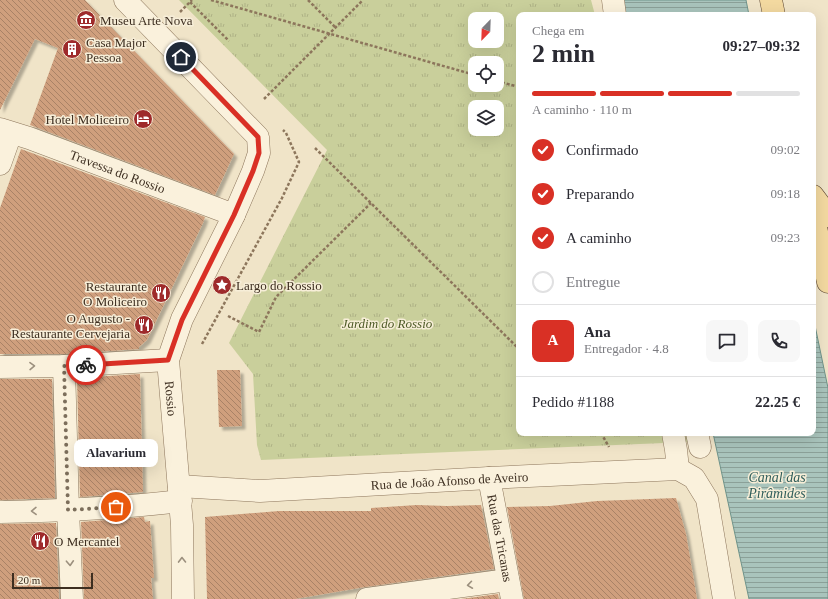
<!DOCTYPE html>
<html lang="pt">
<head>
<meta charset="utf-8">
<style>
  :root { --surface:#fff; --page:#f7f7f7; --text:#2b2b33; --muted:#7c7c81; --line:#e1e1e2; --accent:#d93025 }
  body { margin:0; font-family:"Times New Roman",serif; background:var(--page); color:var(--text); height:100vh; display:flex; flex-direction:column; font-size:15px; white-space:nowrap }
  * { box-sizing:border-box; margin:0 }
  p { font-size:13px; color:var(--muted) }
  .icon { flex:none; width:22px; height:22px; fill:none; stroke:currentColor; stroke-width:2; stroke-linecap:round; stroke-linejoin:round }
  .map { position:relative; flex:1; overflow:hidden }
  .side { position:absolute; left:516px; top:12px; width:300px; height:424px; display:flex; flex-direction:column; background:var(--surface); border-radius:8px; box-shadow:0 4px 16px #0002 }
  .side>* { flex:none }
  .needle { width:26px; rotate:203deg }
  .tools { position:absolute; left:468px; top:12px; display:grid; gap:8px }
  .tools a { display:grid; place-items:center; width:36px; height:36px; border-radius:8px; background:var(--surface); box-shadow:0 4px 16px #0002; font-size:20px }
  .scale { position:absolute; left:12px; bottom:10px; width:81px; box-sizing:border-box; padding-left:4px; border:2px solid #3d2e20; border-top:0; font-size:11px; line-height:14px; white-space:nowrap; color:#3d2e20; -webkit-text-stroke:3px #f7eed8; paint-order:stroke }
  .pin { position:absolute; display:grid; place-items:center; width:34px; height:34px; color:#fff; margin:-17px; border:2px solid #fff; border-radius:50%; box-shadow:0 1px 4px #0007 }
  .courier { position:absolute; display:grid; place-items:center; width:40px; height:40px; margin:-20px; border:3px solid #d93025; border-radius:50%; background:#fff; color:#222; box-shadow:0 1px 5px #0007 }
  .bubble { position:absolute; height:28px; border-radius:8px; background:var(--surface); box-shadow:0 4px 16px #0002; font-size:13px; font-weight:800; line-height:28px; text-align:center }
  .overview em { font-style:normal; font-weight:800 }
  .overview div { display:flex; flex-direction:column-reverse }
  .overview { display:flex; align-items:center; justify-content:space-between; height:68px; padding:0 16px }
  h1 { font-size:26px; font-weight:800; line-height:30px }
  .bar { display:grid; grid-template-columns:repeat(4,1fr); gap:6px 4px; align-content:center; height:48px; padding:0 16px }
  .bar i { height:5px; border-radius:3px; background:var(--line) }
  .bar .current { background:var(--accent) }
  .bar p { grid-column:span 4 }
  .line { display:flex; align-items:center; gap:10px; padding:0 16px; border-top:1px solid var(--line) }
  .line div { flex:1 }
  .round { display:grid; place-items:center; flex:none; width:42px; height:42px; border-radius:8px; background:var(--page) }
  ol { padding:0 16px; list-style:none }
  li { display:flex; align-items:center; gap:12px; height:44px }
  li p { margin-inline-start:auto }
  li .icon { padding:4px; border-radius:50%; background:var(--accent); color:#fff; stroke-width:4 }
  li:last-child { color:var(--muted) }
  li i { width:22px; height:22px; border:2px solid var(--line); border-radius:50% }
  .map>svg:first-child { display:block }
  .grass { fill:url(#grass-tufts); fill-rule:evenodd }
  .water { fill:url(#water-rules); stroke:#6f938a }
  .building { fill:url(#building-back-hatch); filter:url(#shadow) }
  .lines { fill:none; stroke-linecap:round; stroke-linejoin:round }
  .minor-casing { stroke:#8d765c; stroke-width:23 }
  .major-casing { stroke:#5b4430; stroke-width:23 }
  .path { stroke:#8d765c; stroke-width:2.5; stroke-dasharray:3 2; stroke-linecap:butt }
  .minor { stroke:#faf1dc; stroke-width:22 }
  .major { stroke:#f3d9a0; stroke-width:22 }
  .oneway { stroke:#9c907e }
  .done { stroke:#7c6e5b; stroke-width:4; stroke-dasharray:0 7.2 }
  .route { stroke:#d93025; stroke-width:5 }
  .labels { text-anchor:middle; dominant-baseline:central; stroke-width:3; stroke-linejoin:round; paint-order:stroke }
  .poi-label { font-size:13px; fill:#3d2e20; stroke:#f7eed8; text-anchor:start }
  .street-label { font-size:13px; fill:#3d2e20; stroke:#f7eed8 }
  .park-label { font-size:13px; font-style:italic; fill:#4d5a26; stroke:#f7eed8 }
  .water-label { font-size:14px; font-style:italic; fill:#2f5d5a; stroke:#f7eed8 }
</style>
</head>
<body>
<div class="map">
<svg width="828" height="599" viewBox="0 0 828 599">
  <defs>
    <pattern id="grass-tufts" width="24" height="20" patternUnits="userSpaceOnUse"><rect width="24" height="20" fill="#c9cf9b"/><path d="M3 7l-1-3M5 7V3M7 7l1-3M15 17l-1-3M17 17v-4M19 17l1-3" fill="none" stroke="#aeb285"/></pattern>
    <pattern id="water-rules" width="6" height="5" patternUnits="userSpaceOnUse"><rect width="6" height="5" fill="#a9c4bc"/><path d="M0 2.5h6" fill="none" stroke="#8ba098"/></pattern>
    <pattern id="building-back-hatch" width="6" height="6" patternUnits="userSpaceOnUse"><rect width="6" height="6" fill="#cf9f7d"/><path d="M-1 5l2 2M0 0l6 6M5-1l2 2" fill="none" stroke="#a98266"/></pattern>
    <filter id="shadow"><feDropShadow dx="3.5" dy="3.5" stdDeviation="1" flood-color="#0004"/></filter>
  </defs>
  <rect width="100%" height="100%" fill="#f0e4c8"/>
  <!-- grass -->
  <path class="grass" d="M179,0H591L595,15H519V433H686L688,442L261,460L257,445L253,374L229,343L327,150ZM475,19H497V41H475ZM475,63H497V85H475ZM475,107H497V129H475Z"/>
  <!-- water -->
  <g class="water">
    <polygon points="623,0 746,0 749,15 626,15"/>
    <polygon points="813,316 828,388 828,599 749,599 713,433 813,433"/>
  </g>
  <!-- building -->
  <g class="building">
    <polygon points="0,0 85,0 234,154 215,195 30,125 58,48 35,39 0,110"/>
    <polygon points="21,149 205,217 203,223 147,340 139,347 139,349 64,354 0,354 0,208"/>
    <polygon points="217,370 240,370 242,426 219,427"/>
    <polygon points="140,374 143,492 80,497 77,378"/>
    <polygon points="0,379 52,379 55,498 0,500"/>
    <polygon points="676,498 686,534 697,599 524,599 507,507 550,506 597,501"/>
    <polygon points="417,505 447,506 481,505 494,569 365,587 295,599 207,599 205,517 279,511 371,511 371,508"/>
    <polygon points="144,517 145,522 150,521 154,578 151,578 153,599 84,599 81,522"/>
    <polygon points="56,523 59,599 0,599 0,524"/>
    <polygon points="498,594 499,599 461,599"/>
  </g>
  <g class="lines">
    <!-- minor casing -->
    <g class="minor-casing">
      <g id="minor">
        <path id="s1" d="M125,0L258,137L259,153L253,171L234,215L182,319L168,360L182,525L183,599"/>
        <polyline points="613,0 615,15"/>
        <path id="s2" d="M0,129L29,138L234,215"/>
        <polyline points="0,164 11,133"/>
        <polyline points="64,366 68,510 72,599"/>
        <polyline points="0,367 64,366 168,360"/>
        <polyline points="673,433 676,450 678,469"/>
        <polyline points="697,433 700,447"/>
        <path id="s3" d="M489,478L512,599"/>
        <path id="s4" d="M179,486L260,491L489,478L678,469L694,478L707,499L724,599"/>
        <path d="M0,512C60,511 120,508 181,501"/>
        <polyline points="367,599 508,580"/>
      </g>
    </g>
    <!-- major casing -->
    <g class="major-casing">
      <g id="major">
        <polyline points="771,0 774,15"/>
        <polyline points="813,196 828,216"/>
        <polyline points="813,214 828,282"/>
      </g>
    </g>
    <!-- path -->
    <g class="path">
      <polyline points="211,0 475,75"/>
      <polyline points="308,0 336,28"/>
      <polyline points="190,2 229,41"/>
      <polyline points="180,12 192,0"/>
      <polyline points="497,81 519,87"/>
      <polyline points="264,99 363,0"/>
      <polyline points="315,148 519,349"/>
      <polyline points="228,316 259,332 276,297 371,203"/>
      <polyline points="202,344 282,198 299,162 286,133 283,130"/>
      <polyline points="601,433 609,447"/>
    </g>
    <!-- minor -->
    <use href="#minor" class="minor"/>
    <!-- major -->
    <use href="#major" class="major"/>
  </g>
  <!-- one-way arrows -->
  <defs><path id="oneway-chevron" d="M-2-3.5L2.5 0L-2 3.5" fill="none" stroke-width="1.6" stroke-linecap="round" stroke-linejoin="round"/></defs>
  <g class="oneway">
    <use href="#oneway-chevron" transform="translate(32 366) rotate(-1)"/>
    <use href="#oneway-chevron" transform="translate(34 511) rotate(179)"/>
    <use href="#oneway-chevron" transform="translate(182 560) rotate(-91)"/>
    <use href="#oneway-chevron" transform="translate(70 563) rotate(87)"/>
    <use href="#oneway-chevron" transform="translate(470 585) rotate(172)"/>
  </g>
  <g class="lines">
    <!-- done -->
    <polyline class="done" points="86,365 64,366 68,510 116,507"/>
    <!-- route -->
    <polyline class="route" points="86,365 168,360 182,320 234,215 253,171 259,153 258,137 181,57"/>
  </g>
  <!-- icons -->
  <defs>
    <g id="museum-disc" transform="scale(1)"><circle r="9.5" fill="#9e2a2b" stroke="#f7eed8"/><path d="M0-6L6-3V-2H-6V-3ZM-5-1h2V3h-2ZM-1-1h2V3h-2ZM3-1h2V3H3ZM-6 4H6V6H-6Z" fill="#fff"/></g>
    <g id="building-disc" transform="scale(1)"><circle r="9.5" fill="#9e2a2b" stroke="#f7eed8"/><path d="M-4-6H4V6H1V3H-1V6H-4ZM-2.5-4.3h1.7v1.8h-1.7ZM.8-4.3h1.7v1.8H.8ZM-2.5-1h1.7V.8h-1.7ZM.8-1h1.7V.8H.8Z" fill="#fff"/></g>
    <g id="hotel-disc" transform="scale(1)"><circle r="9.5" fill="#9e2a2b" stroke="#f7eed8"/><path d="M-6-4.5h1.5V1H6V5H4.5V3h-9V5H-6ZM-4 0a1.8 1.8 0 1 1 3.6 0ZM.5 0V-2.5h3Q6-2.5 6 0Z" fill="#fff"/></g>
    <g id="sight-disc" transform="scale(1)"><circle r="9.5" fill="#9e2a2b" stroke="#f7eed8"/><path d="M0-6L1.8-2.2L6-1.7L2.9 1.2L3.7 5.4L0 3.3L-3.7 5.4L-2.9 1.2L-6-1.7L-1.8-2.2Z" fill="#fff"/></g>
    <g id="restaurant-disc" transform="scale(1)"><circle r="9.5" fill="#9e2a2b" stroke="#f7eed8"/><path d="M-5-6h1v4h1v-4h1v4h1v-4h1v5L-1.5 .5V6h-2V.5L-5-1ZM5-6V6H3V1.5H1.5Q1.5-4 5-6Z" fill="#fff"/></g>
  </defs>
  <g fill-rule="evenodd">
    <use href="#museum-disc" x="86" y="20"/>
    <use href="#building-disc" x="72" y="49"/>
    <use href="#hotel-disc" x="143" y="119"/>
    <use href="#sight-disc" x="222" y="285"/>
    <use href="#restaurant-disc" x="161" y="293"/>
    <use href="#restaurant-disc" x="144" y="325"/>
    <use href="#restaurant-disc" x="40" y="541"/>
  </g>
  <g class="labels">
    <!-- poi labels -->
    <g class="poi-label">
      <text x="100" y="20">Museu Arte Nova</text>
      <text x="86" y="42">Casa Major<tspan x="86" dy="15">Pessoa</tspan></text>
      <text x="129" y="119" text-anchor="end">Hotel Moliceiro</text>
      <text x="236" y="285">Largo do Rossio</text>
      <text x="147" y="286" text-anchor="end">Restaurante<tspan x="147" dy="15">O Moliceiro</tspan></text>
      <text x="130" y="318" text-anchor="end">O Augusto -<tspan x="130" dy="15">Restaurante Cervejaria</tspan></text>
      <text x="54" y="541">O Mercantel</text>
    </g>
    <!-- street labels -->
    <g class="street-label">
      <text stroke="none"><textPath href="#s2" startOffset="125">Travessa do Rossio</textPath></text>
      <text stroke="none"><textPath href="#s1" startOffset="472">Rossio</textPath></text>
      <text stroke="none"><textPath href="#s4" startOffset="271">Rua de João Afonso de Aveiro</textPath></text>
      <text stroke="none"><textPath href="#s3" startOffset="61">Rua das Tricanas</textPath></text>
    </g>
    <!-- park labels -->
    <g class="park-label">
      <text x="387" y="323">Jardim do Rossio</text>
    </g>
    <!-- water labels -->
    <g class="water-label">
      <text x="777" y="477">Canal das<tspan x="777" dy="16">Pirâmides</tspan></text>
    </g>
  </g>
</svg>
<div class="tools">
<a><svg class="needle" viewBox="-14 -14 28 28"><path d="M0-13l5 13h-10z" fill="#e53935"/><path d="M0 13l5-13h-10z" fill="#7c7c81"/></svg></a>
<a><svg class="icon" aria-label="locate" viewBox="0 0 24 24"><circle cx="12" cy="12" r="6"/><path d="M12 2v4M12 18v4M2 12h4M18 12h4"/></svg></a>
<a><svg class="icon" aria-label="layers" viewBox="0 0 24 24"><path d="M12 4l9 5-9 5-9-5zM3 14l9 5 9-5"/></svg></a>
</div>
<div class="scale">20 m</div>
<div class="pin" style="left:116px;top:507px;background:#ea580c"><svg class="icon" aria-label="bag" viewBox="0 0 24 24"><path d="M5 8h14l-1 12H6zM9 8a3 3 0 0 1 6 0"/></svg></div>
<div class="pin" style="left:181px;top:57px;background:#1f2937"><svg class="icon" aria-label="home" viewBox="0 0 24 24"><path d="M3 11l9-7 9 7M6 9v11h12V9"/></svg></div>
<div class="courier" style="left:86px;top:365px"><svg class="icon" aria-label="bike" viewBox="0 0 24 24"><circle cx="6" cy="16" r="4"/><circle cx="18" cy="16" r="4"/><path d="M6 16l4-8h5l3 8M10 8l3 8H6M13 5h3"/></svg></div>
<div class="bubble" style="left:74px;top:439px;width:84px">Alavarium</div>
<section class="side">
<div class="overview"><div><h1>2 min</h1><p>Chega em</p></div><em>09:27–09:32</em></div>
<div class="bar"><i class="current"></i><i class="current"></i><i class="current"></i><i></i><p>A caminho · 110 m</p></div>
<ol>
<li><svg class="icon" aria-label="check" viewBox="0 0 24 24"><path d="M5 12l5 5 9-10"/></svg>Confirmado<p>09:02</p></li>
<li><svg class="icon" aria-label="check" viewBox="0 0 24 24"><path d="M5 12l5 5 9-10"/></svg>Preparando<p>09:18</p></li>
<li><svg class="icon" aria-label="check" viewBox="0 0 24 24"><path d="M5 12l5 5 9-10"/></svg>A caminho<p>09:23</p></li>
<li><i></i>Entregue</li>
</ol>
<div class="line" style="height:72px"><b class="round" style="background:var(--accent);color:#fff">A</b><div><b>Ana</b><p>Entregador · 4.8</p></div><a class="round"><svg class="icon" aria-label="chat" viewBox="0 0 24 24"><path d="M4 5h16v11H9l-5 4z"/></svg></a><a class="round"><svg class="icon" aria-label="phone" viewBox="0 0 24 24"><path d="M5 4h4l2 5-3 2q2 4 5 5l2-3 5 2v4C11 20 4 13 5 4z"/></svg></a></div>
<div class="line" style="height:52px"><div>Pedido #1188</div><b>22.25 €</b></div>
</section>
</div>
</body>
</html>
